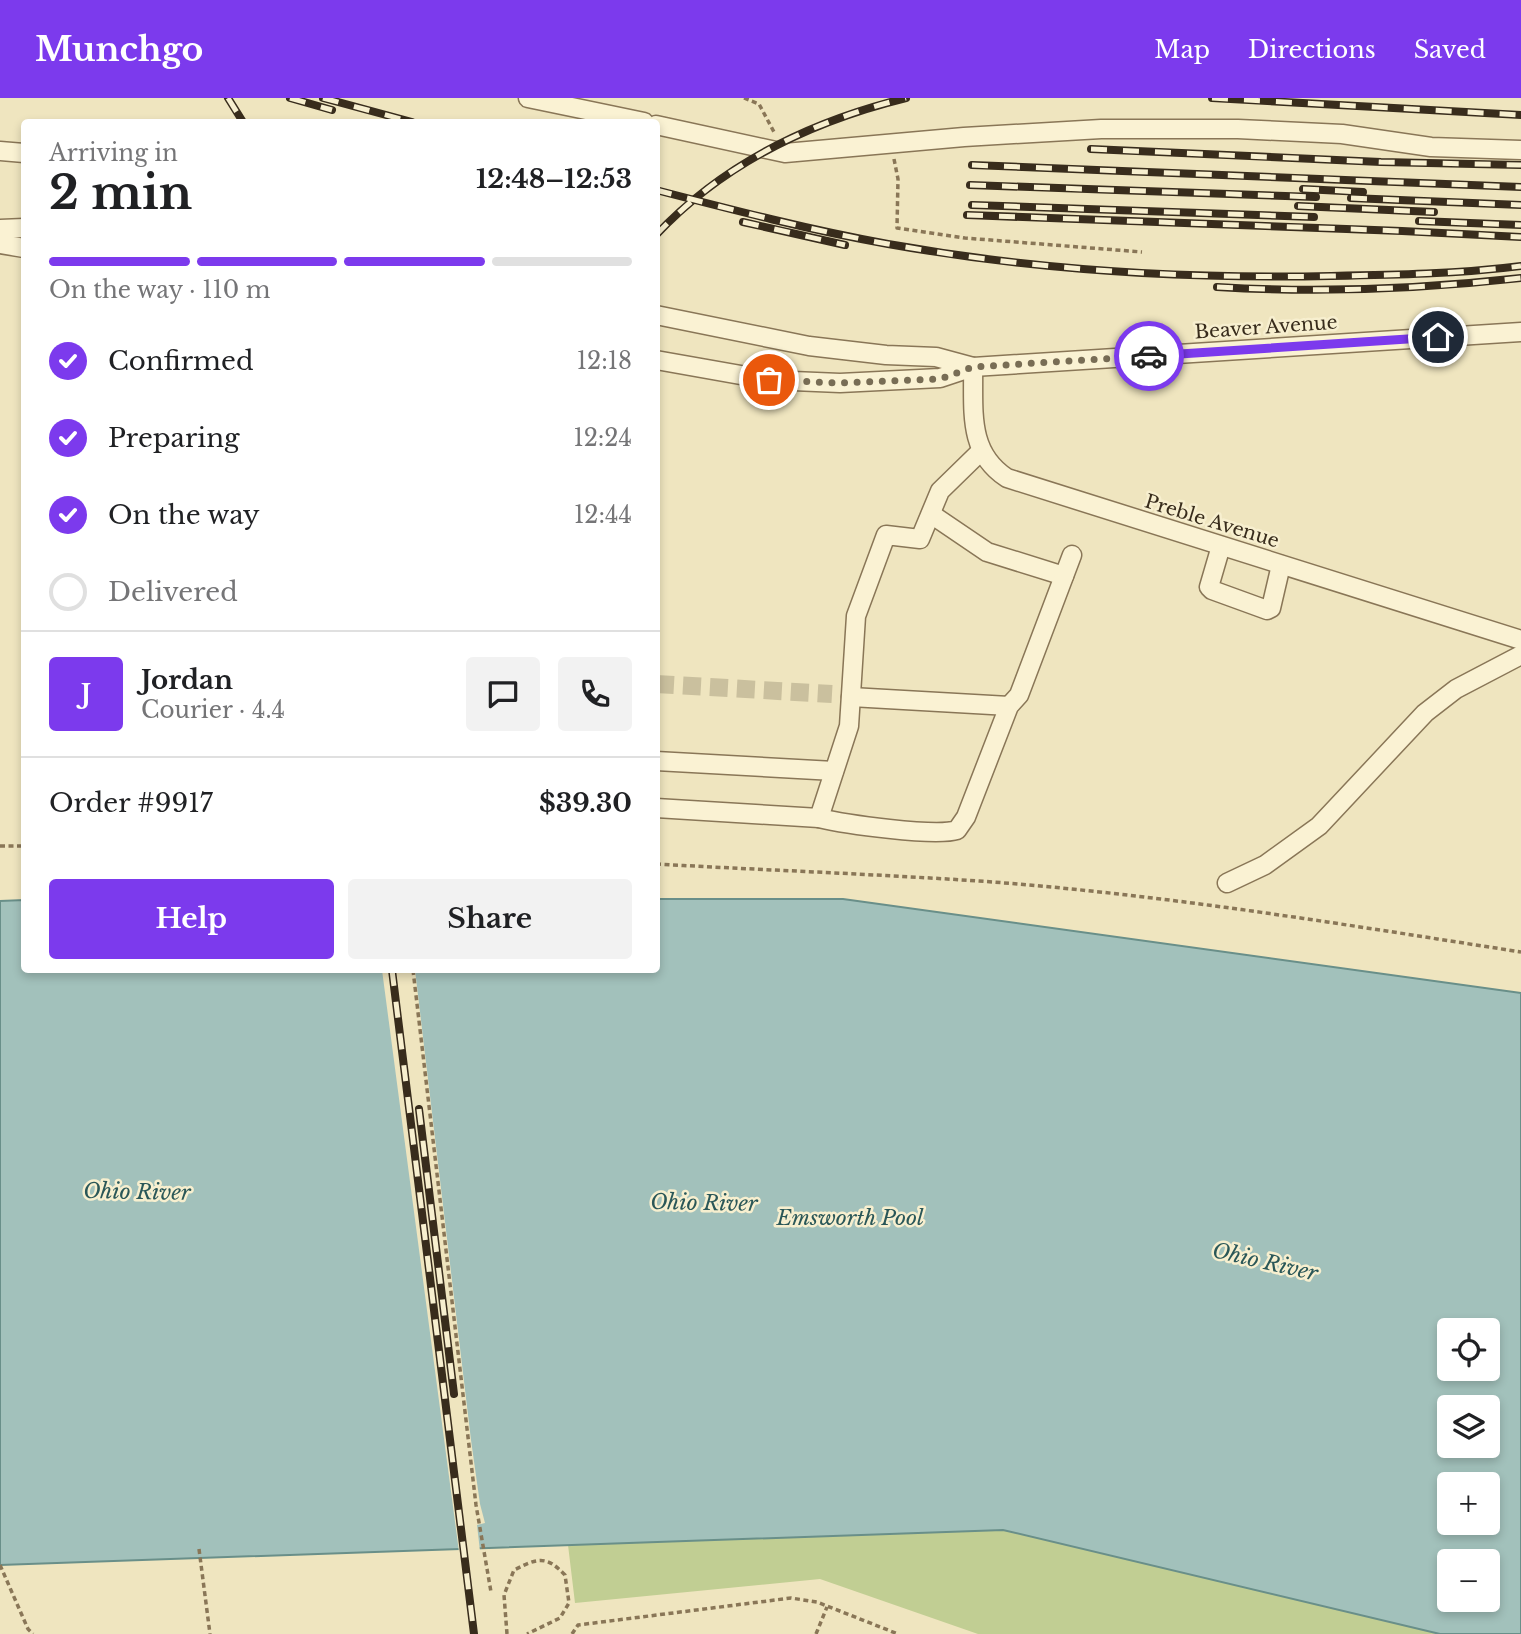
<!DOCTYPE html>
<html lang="en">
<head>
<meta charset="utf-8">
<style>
  :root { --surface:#fff; --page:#f2f2f2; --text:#202124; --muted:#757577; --line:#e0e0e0; --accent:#7c3aed }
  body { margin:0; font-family:"Libre Baskerville",serif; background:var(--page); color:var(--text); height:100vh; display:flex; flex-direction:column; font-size:26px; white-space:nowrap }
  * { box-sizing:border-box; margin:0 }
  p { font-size:23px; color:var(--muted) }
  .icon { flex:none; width:38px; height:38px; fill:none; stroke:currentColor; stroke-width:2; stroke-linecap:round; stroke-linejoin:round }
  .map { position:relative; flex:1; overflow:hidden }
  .panel { position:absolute; left:21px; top:21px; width:639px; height:854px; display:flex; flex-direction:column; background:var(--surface); border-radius:7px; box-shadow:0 4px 10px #0003 }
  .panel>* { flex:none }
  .tools { position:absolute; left:1437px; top:1220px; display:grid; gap:14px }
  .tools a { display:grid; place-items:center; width:63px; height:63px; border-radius:7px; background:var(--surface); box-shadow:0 4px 10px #0003; font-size:35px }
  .pin { position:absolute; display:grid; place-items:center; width:60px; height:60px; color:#fff; margin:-30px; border:4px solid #fff; border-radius:50%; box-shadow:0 2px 7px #0007 }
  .courier { position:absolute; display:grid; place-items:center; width:70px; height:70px; margin:-35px; border:5px solid #7c3aed; border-radius:50%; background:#fff; color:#222; box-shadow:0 2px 9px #0007 }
  .head em { font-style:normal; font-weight:700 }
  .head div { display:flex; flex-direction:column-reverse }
  .head { display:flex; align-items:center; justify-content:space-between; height:119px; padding:0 28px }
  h1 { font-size:46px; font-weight:700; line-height:52px }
  .bar { display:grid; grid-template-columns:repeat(4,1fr); gap:10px 7px; align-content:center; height:84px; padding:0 28px }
  .bar i { height:9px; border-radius:5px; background:var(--line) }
  .bar .current { background:var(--accent) }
  .bar p { grid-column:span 4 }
  .line { display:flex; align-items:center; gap:18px; padding:0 28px; border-top:2px solid var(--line) }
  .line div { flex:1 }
  .round { display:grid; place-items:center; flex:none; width:74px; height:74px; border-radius:7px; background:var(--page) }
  ol { padding:0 28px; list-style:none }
  li { display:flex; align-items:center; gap:21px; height:77px }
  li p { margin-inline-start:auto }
  li .icon { padding:7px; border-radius:50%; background:var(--accent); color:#fff; stroke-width:4 }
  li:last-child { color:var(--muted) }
  li i { width:38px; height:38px; border:4px solid var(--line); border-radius:50% }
  .action { display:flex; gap:14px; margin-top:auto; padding:14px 28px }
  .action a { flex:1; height:80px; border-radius:7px; background:var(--accent); color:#fff; font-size:28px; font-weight:700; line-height:80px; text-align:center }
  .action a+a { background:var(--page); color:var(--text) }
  header { display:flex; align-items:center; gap:42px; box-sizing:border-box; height:98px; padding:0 35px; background:var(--accent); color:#fff }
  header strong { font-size:33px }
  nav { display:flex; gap:38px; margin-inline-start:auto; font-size:24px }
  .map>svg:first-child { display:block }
  .green { fill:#c1ce93 }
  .water { fill:#a2c1bb; stroke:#698f89; stroke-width:2; fill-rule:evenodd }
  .pier { fill:#efe5bf }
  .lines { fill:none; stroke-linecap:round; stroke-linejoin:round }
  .minor-tunnel { stroke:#cac09e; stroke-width:18; stroke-dasharray:18 9; stroke-linecap:butt }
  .minor-casing { stroke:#897657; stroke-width:21 }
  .path { stroke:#897657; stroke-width:3.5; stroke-dasharray:5 3.5; stroke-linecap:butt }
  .minor { stroke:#faf2d3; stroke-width:18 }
  .rail-casing { stroke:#382c1c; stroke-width:8 }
  .rail { stroke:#f7efcf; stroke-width:5; stroke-dasharray:16; stroke-linecap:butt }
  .done { stroke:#786d55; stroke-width:7; stroke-dasharray:0 12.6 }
  .route { stroke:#7c3aed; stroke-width:9 }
  .labels { text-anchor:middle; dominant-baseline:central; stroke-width:5; stroke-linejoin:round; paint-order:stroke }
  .street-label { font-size:19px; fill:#382c1c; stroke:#f7efcf }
  .water-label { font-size:21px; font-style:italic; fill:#2a5758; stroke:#f7efcf }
</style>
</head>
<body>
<header>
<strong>Munchgo</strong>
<nav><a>Map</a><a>Directions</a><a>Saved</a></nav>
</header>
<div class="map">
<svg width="1521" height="1536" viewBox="0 0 1521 1536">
  <rect width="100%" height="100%" fill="#efe5bf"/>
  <!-- green -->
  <polygon class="green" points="1003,1432 1440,1536 978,1536 820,1481 575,1505 568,1447"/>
  <!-- water -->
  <path class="water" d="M656,801H843L1521,895V1536H1440L1003,1432L0,1467V803L24,802V872H656ZM1449,1232H1488V1270H1449ZM1449,1309H1488V1348H1449ZM1449,1386H1488V1424H1449ZM1449,1463H1488V1502H1449Z"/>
  <!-- pier -->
  <polygon class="pier" points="382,872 415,872 471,1342 480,1406 485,1425 477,1427 480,1453 459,1454"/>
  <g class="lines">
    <!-- minor-tunnel -->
    <polyline class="minor-tunnel" points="656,586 832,596"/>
    <!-- minor casing -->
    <g class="minor-casing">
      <g id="minor">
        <polyline points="528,0 644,24"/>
        <polyline points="656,27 785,55 964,39 1101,31 1238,31 1342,36 1431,49 1521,52"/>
        <polyline points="0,53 24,55"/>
        <polyline points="0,131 24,130"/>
        <polyline points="0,146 24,150"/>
        <polyline points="656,217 809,248 886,257 936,259 973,269"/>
        <polyline points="656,262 769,282 840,285 940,280 973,269 1521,234"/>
        <path d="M973,269C974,312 967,354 1007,380L1521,542"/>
        <polyline points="931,416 987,454 1064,478"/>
        <polyline points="1221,448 1209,489 1212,492 1267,512 1271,510 1281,467"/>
        <polyline points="851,599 1009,608"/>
        <polyline points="656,663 834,673"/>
        <path d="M656,710L819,720C844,726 935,739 957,732L966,719L1009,608L1019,597L1072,457"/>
        <polyline points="819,720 849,628 856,518 886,437 920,441 940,393 981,353"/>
        <polyline points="1227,785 1265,767 1319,728 1425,615 1456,591 1521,557"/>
      </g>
    </g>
    <!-- path -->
    <g class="path">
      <polyline points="744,0 759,6 774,34"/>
      <polyline points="894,61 898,81 897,130 965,140 1142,154"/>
      <polyline points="0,748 24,748"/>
      <path d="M656,766C764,772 872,776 979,783C1161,796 1341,826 1521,854"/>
      <polyline points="413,872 476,1407 491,1494"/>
      <polyline points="199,1451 210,1536"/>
      <polyline points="0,1467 28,1531 33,1536"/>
      <path d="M507,1536L504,1497L514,1472C538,1460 546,1457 565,1477L569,1505L560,1520L527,1536"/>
      <polyline points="572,1536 578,1527 791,1500 817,1504 898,1536"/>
      <polyline points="816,1536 827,1509"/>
    </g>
    <!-- minor -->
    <use href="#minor" class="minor"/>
    <!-- rail casing -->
    <g class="rail-casing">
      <g id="rail">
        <polyline points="228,0 243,24"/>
        <polyline points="290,0 332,12"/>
        <polyline points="323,0 412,24"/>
        <polyline points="1212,0 1521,17"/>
        <polyline points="1091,51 1381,64 1521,67"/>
        <polyline points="972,67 1521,89"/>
        <polyline points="970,87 1316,99"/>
        <polyline points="1303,91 1363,94"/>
        <path d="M656,92C733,112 810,132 888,146C1034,172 1183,181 1331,178C1394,177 1458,176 1521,168"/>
        <polyline points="1351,100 1521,107"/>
        <polyline points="972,107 1314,119"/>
        <polyline points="1298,108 1434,114"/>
        <polyline points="967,117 1402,133 1521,139"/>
        <polyline points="1419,123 1521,127"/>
        <polyline points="743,124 845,147"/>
        <path d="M656,137C724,65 812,23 906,0"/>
        <path d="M1217,189C1318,195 1421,191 1521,180"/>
        <polyline points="392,872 474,1536"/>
        <polyline points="419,1011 454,1296"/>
      </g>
    </g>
    <!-- rail -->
    <use href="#rail" class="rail"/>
  </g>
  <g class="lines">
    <!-- done -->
    <polyline class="done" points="769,282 840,285 940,281 973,269 1149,258"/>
    <!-- route -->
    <polyline class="route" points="1149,258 1438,239"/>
  </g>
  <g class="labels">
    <!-- street labels -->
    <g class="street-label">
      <text transform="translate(1266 229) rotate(-4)">Beaver Avenue</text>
      <text transform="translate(1212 423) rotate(17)">Preble Avenue</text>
    </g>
    <!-- water labels -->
    <g class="water-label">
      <text transform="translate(137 1094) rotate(1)">Ohio River</text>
      <text transform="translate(704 1105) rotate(1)">Ohio River</text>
      <text x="850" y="1120">Emsworth Pool</text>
      <text transform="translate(1265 1164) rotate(13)">Ohio River</text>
    </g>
  </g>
</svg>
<div class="tools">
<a><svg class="icon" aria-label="locate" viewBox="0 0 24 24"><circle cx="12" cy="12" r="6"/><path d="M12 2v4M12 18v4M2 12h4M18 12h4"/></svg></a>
<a><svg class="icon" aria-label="layers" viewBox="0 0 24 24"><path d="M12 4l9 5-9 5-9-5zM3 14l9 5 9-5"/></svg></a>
<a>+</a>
<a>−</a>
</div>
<div class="pin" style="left:769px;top:282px;background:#ea580c"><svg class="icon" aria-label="bag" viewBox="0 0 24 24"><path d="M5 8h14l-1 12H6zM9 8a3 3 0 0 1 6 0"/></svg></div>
<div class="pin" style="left:1438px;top:239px;background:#1f2937"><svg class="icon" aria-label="home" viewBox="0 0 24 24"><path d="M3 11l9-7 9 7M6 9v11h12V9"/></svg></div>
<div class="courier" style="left:1149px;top:258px"><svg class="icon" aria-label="car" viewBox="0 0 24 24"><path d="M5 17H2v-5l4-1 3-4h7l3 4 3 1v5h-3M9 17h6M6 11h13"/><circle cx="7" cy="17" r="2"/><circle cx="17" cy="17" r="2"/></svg></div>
<section class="panel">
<div class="head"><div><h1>2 min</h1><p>Arriving in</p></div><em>12:48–12:53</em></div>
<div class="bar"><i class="current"></i><i class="current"></i><i class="current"></i><i></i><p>On the way · 110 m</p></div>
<ol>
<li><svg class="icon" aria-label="check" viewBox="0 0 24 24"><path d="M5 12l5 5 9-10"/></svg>Confirmed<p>12:18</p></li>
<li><svg class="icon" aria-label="check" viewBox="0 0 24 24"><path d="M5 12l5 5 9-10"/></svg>Preparing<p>12:24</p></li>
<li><svg class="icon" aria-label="check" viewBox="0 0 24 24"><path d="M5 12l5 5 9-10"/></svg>On the way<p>12:44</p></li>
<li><i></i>Delivered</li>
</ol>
<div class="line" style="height:126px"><b class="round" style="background:var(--accent);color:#fff">J</b><div><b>Jordan</b><p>Courier · 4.4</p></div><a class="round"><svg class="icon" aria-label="chat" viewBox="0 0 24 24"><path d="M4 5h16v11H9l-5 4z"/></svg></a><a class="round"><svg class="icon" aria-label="phone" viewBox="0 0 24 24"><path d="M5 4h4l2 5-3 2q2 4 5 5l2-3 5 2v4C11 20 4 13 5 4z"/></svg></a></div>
<div class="line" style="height:91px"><div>Order #9917</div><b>$39.30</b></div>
<div class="action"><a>Help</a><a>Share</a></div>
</section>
</div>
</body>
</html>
